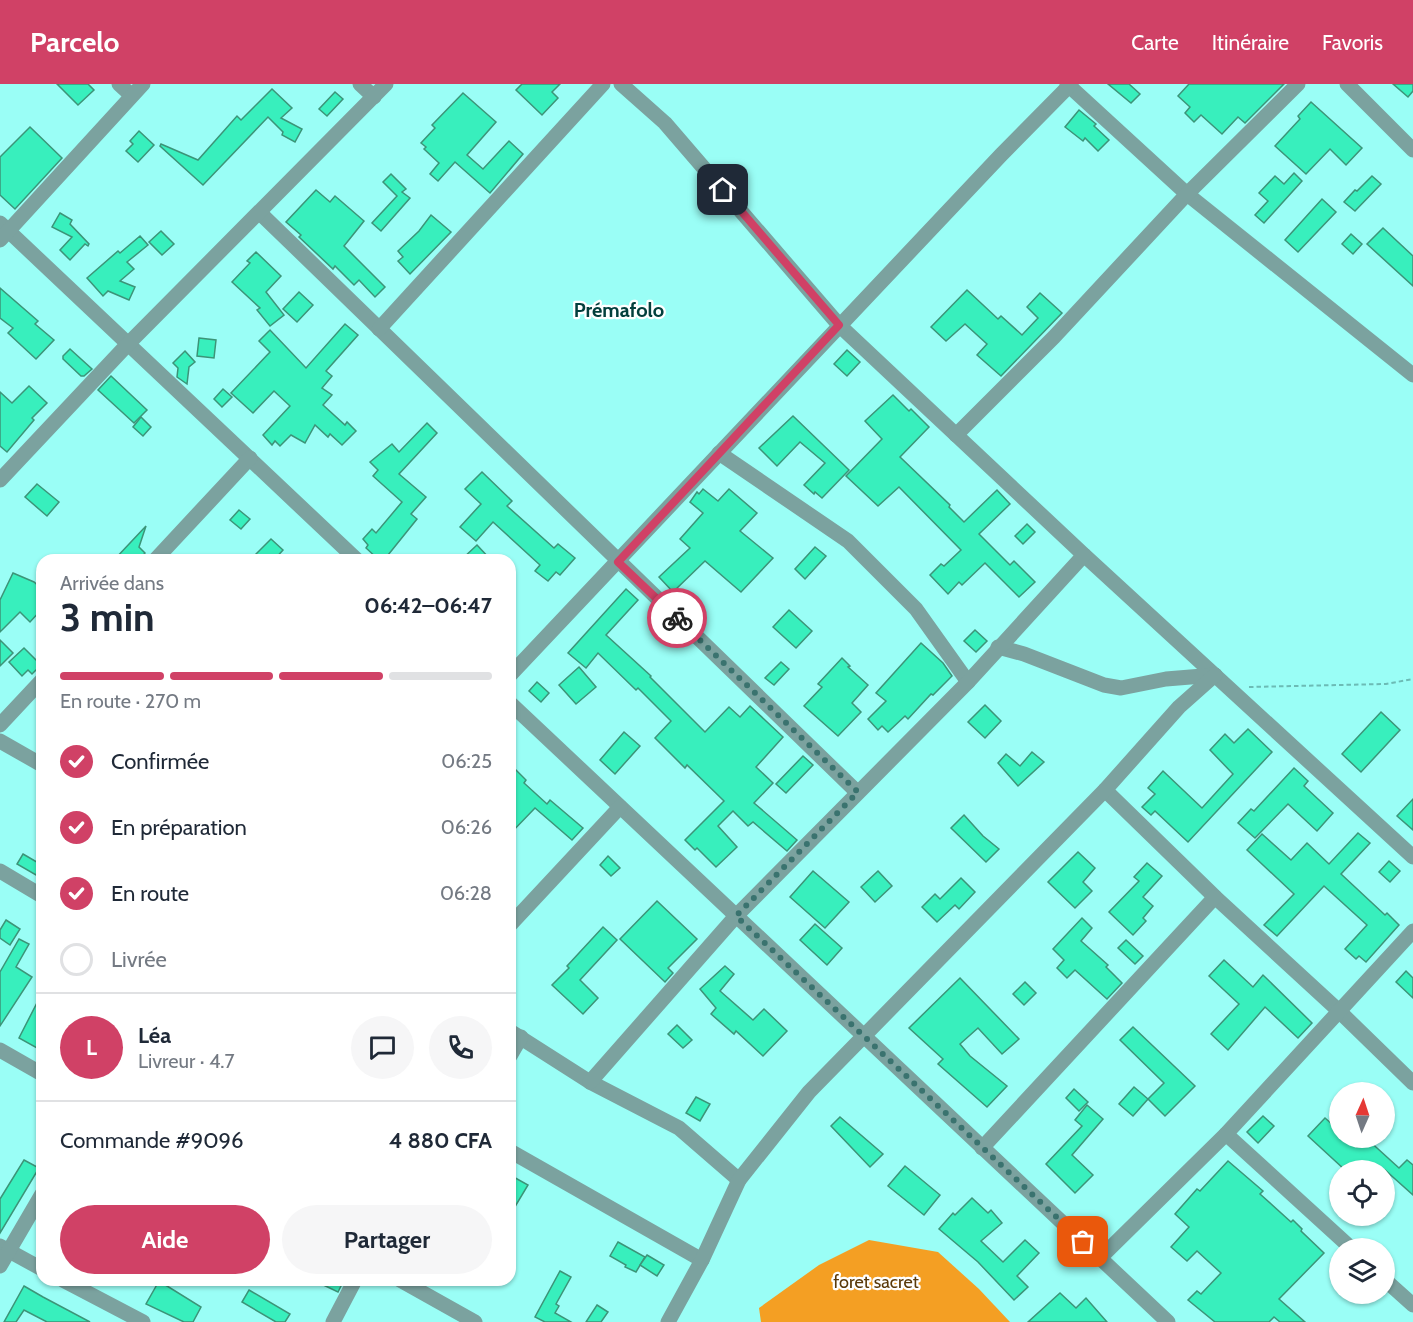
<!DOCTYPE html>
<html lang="fr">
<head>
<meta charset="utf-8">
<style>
  :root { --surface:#fff; --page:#f6f6f7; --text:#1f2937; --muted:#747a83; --line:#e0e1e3; --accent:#d04166 }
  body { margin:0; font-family:Cabin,sans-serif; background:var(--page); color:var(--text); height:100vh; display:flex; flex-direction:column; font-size:22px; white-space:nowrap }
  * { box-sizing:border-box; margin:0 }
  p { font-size:20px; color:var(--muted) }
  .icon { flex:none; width:33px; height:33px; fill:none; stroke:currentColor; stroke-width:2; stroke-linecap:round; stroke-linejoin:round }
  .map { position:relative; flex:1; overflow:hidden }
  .side { position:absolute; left:36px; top:470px; width:480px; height:732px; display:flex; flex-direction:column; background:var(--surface); border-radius:18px; box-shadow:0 2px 4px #0004 }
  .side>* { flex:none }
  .needle { width:39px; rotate:3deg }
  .tools { position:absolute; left:1329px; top:998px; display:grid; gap:12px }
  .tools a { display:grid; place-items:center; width:66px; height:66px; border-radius:50%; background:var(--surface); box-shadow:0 2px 4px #0004; font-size:30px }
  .pin { position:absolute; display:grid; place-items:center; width:51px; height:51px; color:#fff; margin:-26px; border-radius:12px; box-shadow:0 3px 9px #0006 }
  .courier { position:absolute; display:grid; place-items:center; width:60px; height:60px; margin:-30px; border:4px solid #d04166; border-radius:50%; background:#fff; color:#222; box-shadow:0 2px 8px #0007 }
  .headline em { font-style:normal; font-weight:700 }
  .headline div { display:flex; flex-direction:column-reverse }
  .headline { display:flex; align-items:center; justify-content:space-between; height:102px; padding:0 24px }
  h1 { font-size:39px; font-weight:700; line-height:45px }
  .bar { display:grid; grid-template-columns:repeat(4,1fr); gap:9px 6px; align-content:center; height:72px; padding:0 24px }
  .bar i { height:8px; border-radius:4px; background:var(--line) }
  .bar .on { background:var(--accent) }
  .bar p { grid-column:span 4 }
  .line { display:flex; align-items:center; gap:15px; padding:0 24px; border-top:2px solid var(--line) }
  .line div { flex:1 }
  .round { display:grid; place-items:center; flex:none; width:63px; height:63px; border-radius:32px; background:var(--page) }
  ol { padding:0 24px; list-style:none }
  li { display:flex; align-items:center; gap:18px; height:66px }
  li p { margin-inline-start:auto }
  li .icon { padding:6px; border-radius:50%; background:var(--accent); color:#fff; stroke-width:4 }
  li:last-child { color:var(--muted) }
  li i { width:33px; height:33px; border:3px solid var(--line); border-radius:50% }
  .button { display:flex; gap:12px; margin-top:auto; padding:12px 24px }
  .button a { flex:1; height:69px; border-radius:36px; background:var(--accent); color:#fff; font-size:24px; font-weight:700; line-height:69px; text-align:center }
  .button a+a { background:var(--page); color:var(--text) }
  header { display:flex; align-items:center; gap:36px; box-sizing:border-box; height:84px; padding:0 30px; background:var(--accent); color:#fff }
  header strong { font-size:28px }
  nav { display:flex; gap:33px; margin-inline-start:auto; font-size:21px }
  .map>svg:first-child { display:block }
  .forest { fill:#f49f23 }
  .building { fill:#38efbd; stroke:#3c9478; stroke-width:1.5 }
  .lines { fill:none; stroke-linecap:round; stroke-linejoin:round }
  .path { stroke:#6cbbb5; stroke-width:2; stroke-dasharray:4.5 3; stroke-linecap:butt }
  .street { stroke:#7ba29f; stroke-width:15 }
  .done { stroke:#3a736f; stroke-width:6; stroke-dasharray:0 10.8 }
  .route { stroke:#d04166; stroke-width:8 }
  .labels { text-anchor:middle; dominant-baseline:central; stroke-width:4.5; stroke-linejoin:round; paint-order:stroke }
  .park-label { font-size:18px; fill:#5a3909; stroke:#fff }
  .neighbourhood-label { font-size:20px; font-weight:bold; fill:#03403d; stroke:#fff }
</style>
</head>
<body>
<header>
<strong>Parcelo</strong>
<nav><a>Carte</a><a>Itinéraire</a><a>Favoris</a></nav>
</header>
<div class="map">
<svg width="1413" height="1238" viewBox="0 0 1413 1238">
  <rect width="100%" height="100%" fill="#9afef6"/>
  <!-- forest -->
  <polygon class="forest" points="869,1156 938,1168 979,1205 1010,1238 761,1238 759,1224 819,1181"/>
  <!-- building -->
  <g class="building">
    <polygon points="57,0 88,0 94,6 78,21"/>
    <polygon points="522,0 560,0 552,8 558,14 542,31 516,6"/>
    <polygon points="1108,0 1129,0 1140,10 1131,19"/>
    <polygon points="1189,0 1284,0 1245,39 1238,33 1222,50 1201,31 1194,38 1185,29 1190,23 1178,12"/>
    <polygon points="1393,0 1413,0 1413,7 1408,13"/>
    <polygon points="272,5 292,24 281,34 302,45 295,58 282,51 283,48 268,33 203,101 160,62 161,60 198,76 237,32 241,36"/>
    <polygon points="335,8 343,15 327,32 319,25"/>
    <polygon points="463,9 496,38 467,71 483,85 509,57 523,70 490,109 455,78 438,97 430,90 439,79 424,65 426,63 421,59 435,44 432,41"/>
    <polygon points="1311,18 1362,64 1346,81 1330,65 1306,90 1275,62 1300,35 1298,32"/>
    <polygon points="1079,26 1096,40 1094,42 1109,56 1098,67 1085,54 1083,57 1065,43"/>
    <polygon points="30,43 62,74 15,125 0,111 0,73"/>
    <polygon points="139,47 154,61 138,78 126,67 133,60 130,57"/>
    <polygon points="1294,89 1302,97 1264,139 1255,131 1268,117 1259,109 1275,92 1284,100"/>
    <polygon points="391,90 406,105 402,108 410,114 381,147 372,139 397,112 383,98"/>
    <polygon points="1372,92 1381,100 1355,127 1344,118 1355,106 1357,107"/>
    <polygon points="316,106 330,118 335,112 364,137 344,162 385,203 375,213 359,196 354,201 335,182 333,185 299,153 301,151 286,138"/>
    <polygon points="1322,115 1336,128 1298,168 1285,156"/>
    <polygon points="60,129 72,136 70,140 89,160 88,162 85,160 70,176 60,166 72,153 52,143"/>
    <polygon points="431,131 451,148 410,190 398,177 403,173 398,167 419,147"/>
    <polygon points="1383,144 1413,172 1413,202 1367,160"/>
    <polygon points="161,147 174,160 162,171 149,158"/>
    <polygon points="1351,150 1362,160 1353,170 1342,160"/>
    <polygon points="140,152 148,161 127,178 134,185 120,197 135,203 129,216 108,207 103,212 87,194 118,167 120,169"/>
    <polygon points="256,168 281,192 266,208 284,231 270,242 257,226 260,224 232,198 250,179 247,177"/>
    <polygon points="0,204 38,237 35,240 54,256 36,275 8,249 13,244 0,234"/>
    <polygon points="967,206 998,235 1001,232 1022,251 1038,234 1027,223 1040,209 1062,229 1001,292 977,271 987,260 965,240 946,257 931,243"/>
    <polygon points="299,208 313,221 297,238 283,225"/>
    <polygon points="345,240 358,251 326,287 332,292 322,304 332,311 323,321 345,341 347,338 356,347 342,361 330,350 328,353 315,341 305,359 291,351 280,362 275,357 272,361 263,351 290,322 274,307 253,329 231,309 270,268 259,257 270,246 306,284"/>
    <polygon points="199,254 216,256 214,274 197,272"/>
    <polygon points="70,265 92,285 84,292 81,292 63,275 63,272"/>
    <polygon points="847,266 860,278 847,292 834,280"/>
    <polygon points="185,267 195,278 189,283 187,300 177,293 178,284 173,279"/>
    <polygon points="111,292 147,326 134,339 98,306"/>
    <polygon points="29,302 47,319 32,334 34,336 7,368 0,362 0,308 12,319"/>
    <polygon points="223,305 232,313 222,323 214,315"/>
    <polygon points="893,311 909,327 911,325 929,343 900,373 950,421 949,423 964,438 997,406 1010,420 979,450 1010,481 1014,477 1035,498 1019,513 985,479 962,501 959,498 948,510 930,491 941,480 944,482 961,466 899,403 878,422 846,392 882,355 865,337"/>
    <polygon points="793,332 849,386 822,414 815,408 814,410 804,401 825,379 800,358 777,382 759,364"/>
    <polygon points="141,333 151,343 143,352 133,343"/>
    <polygon points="427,339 437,349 399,390 426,413 411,430 417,435 384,476 379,476 366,464 368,461 363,455 372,445 376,449 402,418 373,392 378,386 370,378 392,360 399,368"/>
    <polygon points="482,388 512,417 507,422 554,464 558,460 575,474 560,491 556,488 548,497 535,487 540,481 493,438 476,457 460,443 481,420 465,405"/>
    <polygon points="37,400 59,418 47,432 25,413"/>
    <polygon points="703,405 718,417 729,405 757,429 740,447 773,474 741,508 705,477 673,508 659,493 690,464 680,455 703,429 690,418 697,408 699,410"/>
    <polygon points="239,426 250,435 241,445 230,436"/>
    <polygon points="1027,440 1035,448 1023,460 1015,452"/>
    <polygon points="146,442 139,463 145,469 139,476 114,476"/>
    <polygon points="271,455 283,466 274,476 250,476"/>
    <polygon points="477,461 491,476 461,476"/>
    <polygon points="815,463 826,472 805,495 795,485"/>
    <polygon points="13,489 34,498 42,505 42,525 30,538 20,528 0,548 0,516"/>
    <polygon points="626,505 638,516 606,551 651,592 650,593 705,648 729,623 740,633 750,622 783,653 756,683 773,699 754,719 797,756 787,767 753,738 748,742 733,727 718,742 737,763 716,783 697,764 695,766 685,756 724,717 687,681 685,684 655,654 671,637 638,604 636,606 598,569 586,584 568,569"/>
    <polygon points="789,526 812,547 796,564 773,543"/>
    <polygon points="975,546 987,557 976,568 964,557"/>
    <polygon points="0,556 13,569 0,582"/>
    <polygon points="921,559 943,579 952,592 933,611 931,610 908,635 905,632 888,648 882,642 878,646 868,635 886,617 876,609"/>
    <polygon points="24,564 41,581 32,590 28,586 22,592 9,578"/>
    <polygon points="842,574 850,582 848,583 868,601 852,619 861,628 838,652 804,622 822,603 818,600"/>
    <polygon points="781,578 789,585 774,601 765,594"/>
    <polygon points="579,583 596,603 576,620 559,601"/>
    <polygon points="537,598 549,609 541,618 529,607"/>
    <polygon points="985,621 1001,637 985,654 968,638"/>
    <polygon points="1381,628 1400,646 1361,688 1342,670"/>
    <polygon points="1248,645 1272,668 1188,758 1155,727 1151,731 1142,723 1155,710 1148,704 1163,687 1202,724 1233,690 1210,666 1225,650 1234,659"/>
    <polygon points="624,648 640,662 615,690 600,676"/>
    <polygon points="1032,668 1044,678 1018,702 998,679 1006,670 1020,682"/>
    <polygon points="803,672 813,681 786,709 776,700"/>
    <polygon points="510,680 526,696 524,699 547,720 550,716 583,744 572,756 535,724 510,750"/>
    <polygon points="1294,684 1308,697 1304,702 1333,729 1317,747 1288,720 1255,754 1238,739 1251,725 1254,727"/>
    <polygon points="1413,715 1413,746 1397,732"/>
    <polygon points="964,731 983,752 999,765 986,778 951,744"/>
    <polygon points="1358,749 1370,759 1341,790 1385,831 1387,829 1399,841 1366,878 1359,872 1356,875 1345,865 1367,841 1324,802 1277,852 1264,841 1294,810 1247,766 1262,750 1291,776 1307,759 1329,780"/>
    <polygon points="1078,768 1095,784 1083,798 1092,807 1075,824 1048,798"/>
    <polygon points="23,770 42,781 36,791 17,780"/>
    <polygon points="608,772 620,784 611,792 600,781"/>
    <polygon points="1389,777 1400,787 1390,798 1379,788"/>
    <polygon points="1147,779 1162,792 1143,813 1153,822 1143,834 1146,837 1133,851 1109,828 1139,797 1134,793"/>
    <polygon points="813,787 849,818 825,844 790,813"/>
    <polygon points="878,787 892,802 875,818 861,803"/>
    <polygon points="961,794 975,808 959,825 955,821 937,838 922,823 935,810 940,815"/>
    <polygon points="657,817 697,855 668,884 673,889 665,898 620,855"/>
    <polygon points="1082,834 1092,844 1081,857 1108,881 1106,883 1122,899 1107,915 1075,886 1067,894 1057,884 1064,876 1053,865"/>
    <polygon points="6,836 20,845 10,861 0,854 0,846"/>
    <polygon points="815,840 842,864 827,881 800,856"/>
    <polygon points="603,843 617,856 580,896 598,914 583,930 552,901 569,884 567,882"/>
    <polygon points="19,855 29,860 16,883 32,893 0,942 0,888"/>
    <polygon points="1126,856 1143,872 1135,880 1118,864"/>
    <polygon points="1224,876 1253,903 1263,891 1312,939 1298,954 1265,923 1228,966 1211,950 1239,920 1209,892"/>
    <polygon points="725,882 734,890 720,907 753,936 764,925 787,947 763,972 736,947 734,950 711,930 716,924 700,905"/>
    <polygon points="1406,887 1413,894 1413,914 1396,898"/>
    <polygon points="960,894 1019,955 1002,970 978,944 960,960 970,972 1007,1002 987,1023 938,980 943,975 909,944"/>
    <polygon points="1025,898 1036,909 1024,921 1013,910"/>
    <polygon points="42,909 42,953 37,964 19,954"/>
    <polygon points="677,941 692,956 683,964 668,950"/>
    <polygon points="1133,943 1195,1002 1165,1032 1148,1015 1164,999 1120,956"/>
    <polygon points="1134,1003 1148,1015 1133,1032 1119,1020"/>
    <polygon points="1074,1005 1088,1018 1079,1027 1066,1014"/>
    <polygon points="696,1013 710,1020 700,1037 686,1029"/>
    <polygon points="1087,1021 1103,1035 1072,1071 1093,1091 1075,1109 1046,1080 1082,1042 1075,1036"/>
    <polygon points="1263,1032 1274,1042 1258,1059 1247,1048"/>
    <polygon points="840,1033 883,1070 870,1083 831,1042"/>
    <polygon points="1325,1034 1340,1047 1340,1053 1346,1053 1357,1063 1366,1054 1399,1084 1407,1076 1413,1081 1413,1111 1385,1086 1345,1086 1308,1052"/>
    <polygon points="24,1076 39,1084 0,1149 0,1115"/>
    <polygon points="1228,1077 1263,1107 1260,1110 1291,1138 1293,1136 1302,1145 1301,1147 1324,1169 1279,1215 1305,1238 1280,1238 1274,1233 1269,1238 1215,1238 1188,1216 1197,1207 1201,1210 1221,1189 1197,1167 1187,1177 1171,1163 1189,1143 1175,1130 1197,1105 1200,1107"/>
    <polygon points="905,1082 940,1111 924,1131 888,1102"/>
    <polygon points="510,1091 528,1101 510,1131"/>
    <polygon points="972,1114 988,1129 991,1126 1002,1139 981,1157 1003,1178 1025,1156 1039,1169 1017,1192 1028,1203 1014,1216 978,1178 939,1145 953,1129 955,1131"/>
    <polygon points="618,1158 645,1173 636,1188 625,1183 626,1181 610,1172"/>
    <polygon points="647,1171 664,1181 657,1192 640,1181"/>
    <polygon points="560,1187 571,1193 556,1220 559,1222 555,1229 571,1238 545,1238 535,1233"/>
    <polygon points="313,1196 344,1196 338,1208"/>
    <polygon points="159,1197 201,1223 193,1238 184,1238 146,1220"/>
    <polygon points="24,1202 43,1213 90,1238 47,1238 24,1226 16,1238 4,1238"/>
    <polygon points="249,1206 290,1230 285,1238 276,1238 242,1218"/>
    <polygon points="1060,1209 1076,1224 1086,1214 1107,1238 1028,1238"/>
    <polygon points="597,1221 608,1228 601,1238 586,1238"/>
  </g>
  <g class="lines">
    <!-- path -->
    <polyline class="path" points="1249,603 1386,600 1413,595"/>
    <!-- street -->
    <g class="street">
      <polyline points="119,0 131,11"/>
      <polyline points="360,0 374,13"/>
      <polyline points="621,0 665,39 839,241 1084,471 1413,773"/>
      <polyline points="1067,0 1187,110 1413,291"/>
      <polyline points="1347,0 1413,66"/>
      <polyline points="260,129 857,708"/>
      <polyline points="0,139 357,476"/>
      <polyline points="0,156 143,0"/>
      <polyline points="379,245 603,0"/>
      <polyline points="956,351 1054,253 1187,110 1298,0"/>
      <polyline points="719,369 848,457 916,525 968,598"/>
      <polyline points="0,396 128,260 386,0"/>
      <polyline points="155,476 250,374"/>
      <polyline points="998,563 1024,570 1104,601 1121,604 1166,595 1215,591"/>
      <polyline points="510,591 1001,71 1071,0"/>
      <polyline points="510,619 1168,1238"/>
      <polyline points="0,641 42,596"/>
      <polyline points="0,657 42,681"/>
      <polyline points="1105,706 1215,813 1339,927 1413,999"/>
      <polyline points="0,787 42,812"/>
      <polyline points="510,841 620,723"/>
      <polyline points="510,947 590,998 679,1044 739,1096"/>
      <polyline points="0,966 42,990"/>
      <polyline points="510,972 521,953"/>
      <polyline points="590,998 736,832 968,598 1084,471"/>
      <polyline points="1226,1050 1351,1164"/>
      <polyline points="982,1064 1215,813"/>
      <polyline points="510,1067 702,1176"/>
      <polyline points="0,1162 42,1185"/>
      <polyline points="1100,1174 1226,1050 1413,847"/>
      <polyline points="0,1182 42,1110"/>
      <polyline points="1384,1195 1413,1221"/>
      <polyline points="63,1196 143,1238"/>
      <polyline points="400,1196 475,1238"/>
      <polyline points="333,1238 355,1196"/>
      <polyline points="668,1238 702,1176 739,1096 809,1008 1105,706 1179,623 1215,591"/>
    </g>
  </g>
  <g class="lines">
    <!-- done -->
    <polyline class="done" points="677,534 858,708 736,832 1083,1158"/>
    <!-- route -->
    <polyline class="route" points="677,534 618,478 839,241 723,106"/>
  </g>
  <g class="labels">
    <!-- park labels -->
    <g class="park-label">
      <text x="876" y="1198">foret sacret</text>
    </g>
    <!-- neighbourhood labels -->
    <g class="neighbourhood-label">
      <text x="619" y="226">Prémafolo</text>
    </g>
  </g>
</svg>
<div class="tools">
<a><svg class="needle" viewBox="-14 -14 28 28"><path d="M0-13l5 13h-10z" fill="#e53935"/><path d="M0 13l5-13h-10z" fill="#747a83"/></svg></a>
<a><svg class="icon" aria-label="locate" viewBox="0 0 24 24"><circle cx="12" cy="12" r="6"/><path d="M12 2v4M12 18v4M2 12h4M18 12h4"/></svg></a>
<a><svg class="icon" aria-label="layers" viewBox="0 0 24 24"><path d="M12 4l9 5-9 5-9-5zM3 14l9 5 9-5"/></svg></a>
</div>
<div class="pin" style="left:1083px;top:1158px;background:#ea580c"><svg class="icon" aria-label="bag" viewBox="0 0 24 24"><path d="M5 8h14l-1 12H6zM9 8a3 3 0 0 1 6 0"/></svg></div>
<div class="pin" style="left:723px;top:106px;background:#1f2937"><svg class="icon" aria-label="home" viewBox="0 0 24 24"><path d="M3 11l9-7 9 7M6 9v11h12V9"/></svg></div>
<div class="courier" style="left:677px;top:534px"><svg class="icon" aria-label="bike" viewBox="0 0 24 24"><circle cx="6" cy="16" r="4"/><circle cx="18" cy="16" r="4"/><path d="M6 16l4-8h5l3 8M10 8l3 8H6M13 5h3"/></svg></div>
<section class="side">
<div class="headline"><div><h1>3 min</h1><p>Arrivée dans</p></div><em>06:42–06:47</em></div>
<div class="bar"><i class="on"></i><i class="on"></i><i class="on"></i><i></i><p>En route · 270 m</p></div>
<ol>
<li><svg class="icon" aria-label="check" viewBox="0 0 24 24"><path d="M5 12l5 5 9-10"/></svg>Confirmée<p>06:25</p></li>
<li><svg class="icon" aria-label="check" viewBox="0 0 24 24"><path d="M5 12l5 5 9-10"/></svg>En préparation<p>06:26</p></li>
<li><svg class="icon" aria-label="check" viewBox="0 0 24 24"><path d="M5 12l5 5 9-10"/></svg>En route<p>06:28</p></li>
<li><i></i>Livrée</li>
</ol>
<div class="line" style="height:108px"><b class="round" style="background:var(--accent);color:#fff">L</b><div><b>Léa</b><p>Livreur · 4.7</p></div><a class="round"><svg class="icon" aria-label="chat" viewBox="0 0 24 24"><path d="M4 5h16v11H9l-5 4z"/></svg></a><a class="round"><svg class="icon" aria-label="phone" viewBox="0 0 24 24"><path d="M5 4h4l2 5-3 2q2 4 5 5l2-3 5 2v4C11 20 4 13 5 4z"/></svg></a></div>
<div class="line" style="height:78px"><div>Commande #9096</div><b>4 880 CFA</b></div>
<div class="button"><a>Aide</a><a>Partager</a></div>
</section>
</div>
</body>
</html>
